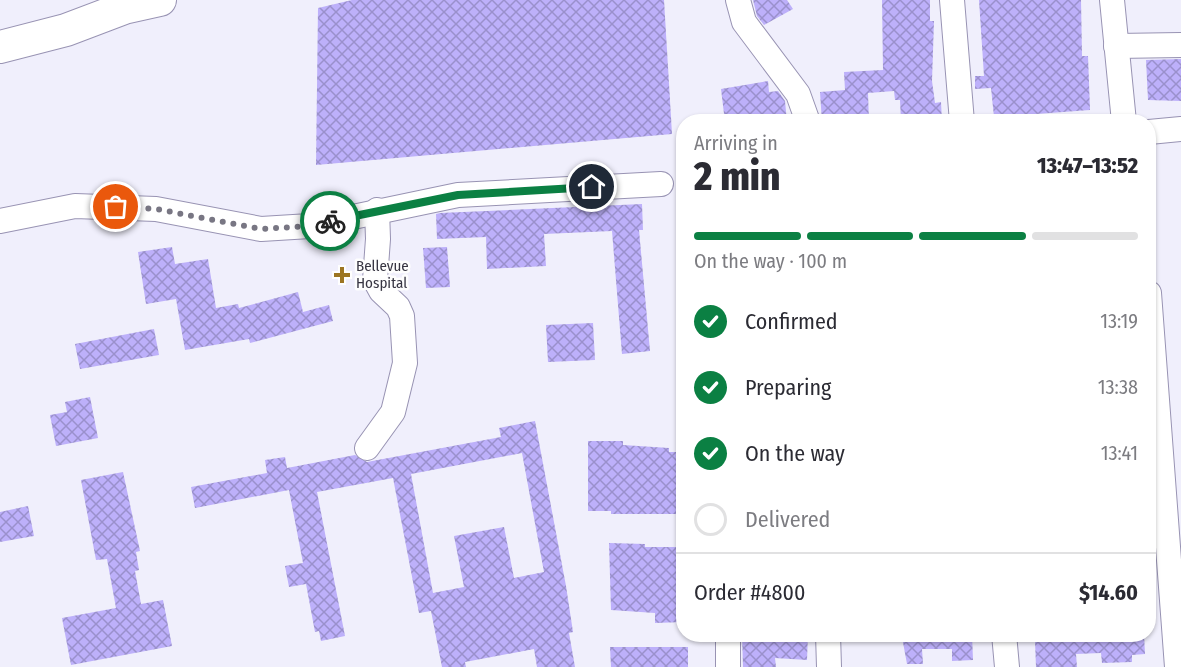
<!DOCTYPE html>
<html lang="en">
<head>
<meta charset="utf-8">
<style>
  :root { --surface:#fff; --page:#f2f2f3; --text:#2b2b33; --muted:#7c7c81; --line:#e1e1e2; --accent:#0b8043 }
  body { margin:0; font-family:"Fira Sans Condensed",sans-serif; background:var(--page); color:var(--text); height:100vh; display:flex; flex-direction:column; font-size:22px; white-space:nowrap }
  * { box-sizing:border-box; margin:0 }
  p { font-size:20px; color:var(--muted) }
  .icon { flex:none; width:33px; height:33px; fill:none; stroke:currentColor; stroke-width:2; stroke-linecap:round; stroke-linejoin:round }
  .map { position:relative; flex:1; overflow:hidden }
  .panel { position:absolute; left:676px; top:114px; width:480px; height:528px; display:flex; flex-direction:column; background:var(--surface); border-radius:24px; box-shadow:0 2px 4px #0004 }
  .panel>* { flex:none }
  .pin { position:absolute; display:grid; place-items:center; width:51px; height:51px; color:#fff; margin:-26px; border:3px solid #fff; border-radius:50%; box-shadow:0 2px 6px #0007 }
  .courier { position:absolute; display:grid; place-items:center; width:60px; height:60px; margin:-30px; border:4px solid #0b8043; border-radius:50%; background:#fff; color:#222; box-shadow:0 2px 8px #0007 }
  .overview em { font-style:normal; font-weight:800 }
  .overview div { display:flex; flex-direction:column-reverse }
  .overview { display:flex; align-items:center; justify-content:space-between; height:102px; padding:0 18px }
  h1 { font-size:39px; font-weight:800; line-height:45px }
  .bar { display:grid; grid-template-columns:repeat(4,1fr); gap:9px 6px; align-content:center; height:72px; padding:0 18px }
  .bar i { height:8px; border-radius:4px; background:var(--line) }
  .bar .current { background:var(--accent) }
  .bar p { grid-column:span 4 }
  .line { display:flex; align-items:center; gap:15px; padding:0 18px; border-top:2px solid var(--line) }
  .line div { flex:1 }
  ol { padding:0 18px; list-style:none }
  li { display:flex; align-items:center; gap:18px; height:66px }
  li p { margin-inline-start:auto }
  li .icon { padding:6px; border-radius:50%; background:var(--accent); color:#fff; stroke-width:4 }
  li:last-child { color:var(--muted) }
  li i { width:33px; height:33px; border:3px solid var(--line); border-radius:50% }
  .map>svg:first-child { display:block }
  .building { fill:url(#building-cross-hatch); fill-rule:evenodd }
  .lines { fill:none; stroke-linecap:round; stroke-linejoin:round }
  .minor-casing { stroke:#9893b3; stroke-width:26 }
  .major-casing { stroke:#9893b3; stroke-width:34 }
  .minor { stroke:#fff; stroke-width:24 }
  .major { stroke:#fff; stroke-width:32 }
  .done { stroke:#787683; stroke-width:6; stroke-dasharray:0 10.8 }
  .route { stroke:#0b8043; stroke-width:8 }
  .poi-dot { fill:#9c7522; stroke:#fefefe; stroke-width:2 }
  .labels { text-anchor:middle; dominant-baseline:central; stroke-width:5; stroke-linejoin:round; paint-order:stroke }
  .poi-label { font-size:15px; fill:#373542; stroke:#fefefe; text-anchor:start }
</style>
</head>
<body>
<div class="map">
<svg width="1181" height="667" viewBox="0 0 1181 667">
  <defs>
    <pattern id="building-cross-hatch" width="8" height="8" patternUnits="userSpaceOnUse" patternTransform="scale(1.5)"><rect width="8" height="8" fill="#bdb0fa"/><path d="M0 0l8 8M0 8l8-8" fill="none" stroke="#9a90cc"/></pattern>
  </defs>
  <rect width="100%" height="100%" fill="#f0effc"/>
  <!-- building -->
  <g class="building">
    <polygon points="352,0 664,0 672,134 316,165 318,8"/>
    <polygon points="753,0 787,0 793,9 764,25 757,16"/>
    <polygon points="882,0 930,0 930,21 934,21 932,81 935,103 941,102 942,122 901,122 900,100 895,100 894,91 868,93 869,122 822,122 820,92 845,90 844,72 883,70"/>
    <polygon points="979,0 1081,0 1082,56 1088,56 1090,110 994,117 991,88 975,89 975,76 984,76"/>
    <polygon points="1181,59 1181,101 1148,100 1146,60"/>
    <polygon points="768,81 769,92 778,91 785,101 787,122 725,122 721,89"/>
    <polygon points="642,204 643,230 639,230 650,351 622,354 612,231 544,234 546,266 487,269 486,237 437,239 436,214 440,213"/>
    <polygon points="172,247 175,264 208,259 216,308 238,304 239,308 298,292 303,312 329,305 333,321 250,343 249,339 185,350 176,299 146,304 138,252"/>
    <polygon points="447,247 450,287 426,288 423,248"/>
    <polygon points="593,323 595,360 548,362 546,325"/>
    <polygon points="154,329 159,355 80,369 75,344"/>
    <polygon points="90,397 98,438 56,446 50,415 67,412 65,402"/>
    <path d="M535,421L566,586L573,632L569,633L575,667H537L534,649L465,662L466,667H442L431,611L419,613L393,478L317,492L345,636L321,641L319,631L315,632L306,584L289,587L285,566L303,563L289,490L195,508L191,487L267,473L265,460L285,457L287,468L355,455L367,462L501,437L499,428ZM522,453L544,572L514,578L504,527L454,536L464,587L433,593L411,474Z"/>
    <polygon points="588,441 623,441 623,445 669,448 669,452 684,452 684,514 611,514 611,511 588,511"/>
    <polygon points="123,472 140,551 136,552 139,570 135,571 141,604 163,600 172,646 71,665 62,618 116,608 107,559 96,560 81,480"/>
    <polygon points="28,506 34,536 0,542 0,512"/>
    <polygon points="609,543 645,544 645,547 684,547 684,622 655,623 655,613 611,610"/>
    <polygon points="742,634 808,634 807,660 775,658 776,667 743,667"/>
    <polygon points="907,634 972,634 973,660 952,661 952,649 922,649 923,664 907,664 902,637"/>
    <polygon points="1144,634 1145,654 1132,655 1132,662 1102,663 1101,653 1076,654 1077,667 1036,667 1035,641"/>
    <polygon points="610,647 688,647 688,667 611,667"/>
  </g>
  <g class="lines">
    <!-- minor casing -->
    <g class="minor-casing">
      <g id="minor">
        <polyline points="738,0 744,22 798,94 808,122"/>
        <polyline points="952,0 962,122"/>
        <polyline points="1112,0 1124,122"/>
        <polyline points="1116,46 1181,45"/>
        <polyline points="1149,132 1181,129"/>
        <polyline points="0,221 75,206 156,209 261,229 310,226 458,195 661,184"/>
        <polyline points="1149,293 1177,667"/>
        <polyline points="367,448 393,412 405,363 402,316 398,307 381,291 375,280 378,239 377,210"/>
        <polyline points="728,634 728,667"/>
        <polyline points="828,634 829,667"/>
        <polyline points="1004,634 1007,667"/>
      </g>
    </g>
    <!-- major casing -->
    <g class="major-casing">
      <polyline id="major" points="0,47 66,30 124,8 160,0"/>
    </g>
    <!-- minor -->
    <use href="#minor" class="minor"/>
    <!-- major -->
    <use href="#major" class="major"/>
  </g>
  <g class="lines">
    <!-- done -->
    <polyline class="done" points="116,207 156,209 261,229 310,226 330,221"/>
    <!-- route -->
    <polyline class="route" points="330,221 458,195 592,187"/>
  </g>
  <!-- markers -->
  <path class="poi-dot" d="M339 266h6v6h6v6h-6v6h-6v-6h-6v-6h6z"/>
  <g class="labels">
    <!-- poi labels -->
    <g class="poi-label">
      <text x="356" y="266">Bellevue<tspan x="356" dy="17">Hospital</tspan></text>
    </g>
  </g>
</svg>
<div class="pin" style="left:116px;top:207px;background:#ea580c"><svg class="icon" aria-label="bag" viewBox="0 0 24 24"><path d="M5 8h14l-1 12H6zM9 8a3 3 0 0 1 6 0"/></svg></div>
<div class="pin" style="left:592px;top:187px;background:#1f2937"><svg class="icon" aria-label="home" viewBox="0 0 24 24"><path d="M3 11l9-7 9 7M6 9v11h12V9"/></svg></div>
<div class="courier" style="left:330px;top:221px"><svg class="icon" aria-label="bike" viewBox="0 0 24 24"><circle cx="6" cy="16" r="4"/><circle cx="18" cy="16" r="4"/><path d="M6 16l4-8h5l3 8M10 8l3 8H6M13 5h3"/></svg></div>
<section class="panel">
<div class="overview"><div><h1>2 min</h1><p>Arriving in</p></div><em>13:47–13:52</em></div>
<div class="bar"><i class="current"></i><i class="current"></i><i class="current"></i><i></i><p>On the way · 100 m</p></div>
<ol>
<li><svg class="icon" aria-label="check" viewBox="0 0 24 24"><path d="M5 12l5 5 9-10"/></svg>Confirmed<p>13:19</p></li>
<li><svg class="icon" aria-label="check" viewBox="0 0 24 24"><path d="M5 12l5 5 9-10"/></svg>Preparing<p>13:38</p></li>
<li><svg class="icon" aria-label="check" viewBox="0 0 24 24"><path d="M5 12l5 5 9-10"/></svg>On the way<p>13:41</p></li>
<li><i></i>Delivered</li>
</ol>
<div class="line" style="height:78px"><div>Order #4800</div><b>$14.60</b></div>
</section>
</div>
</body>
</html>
